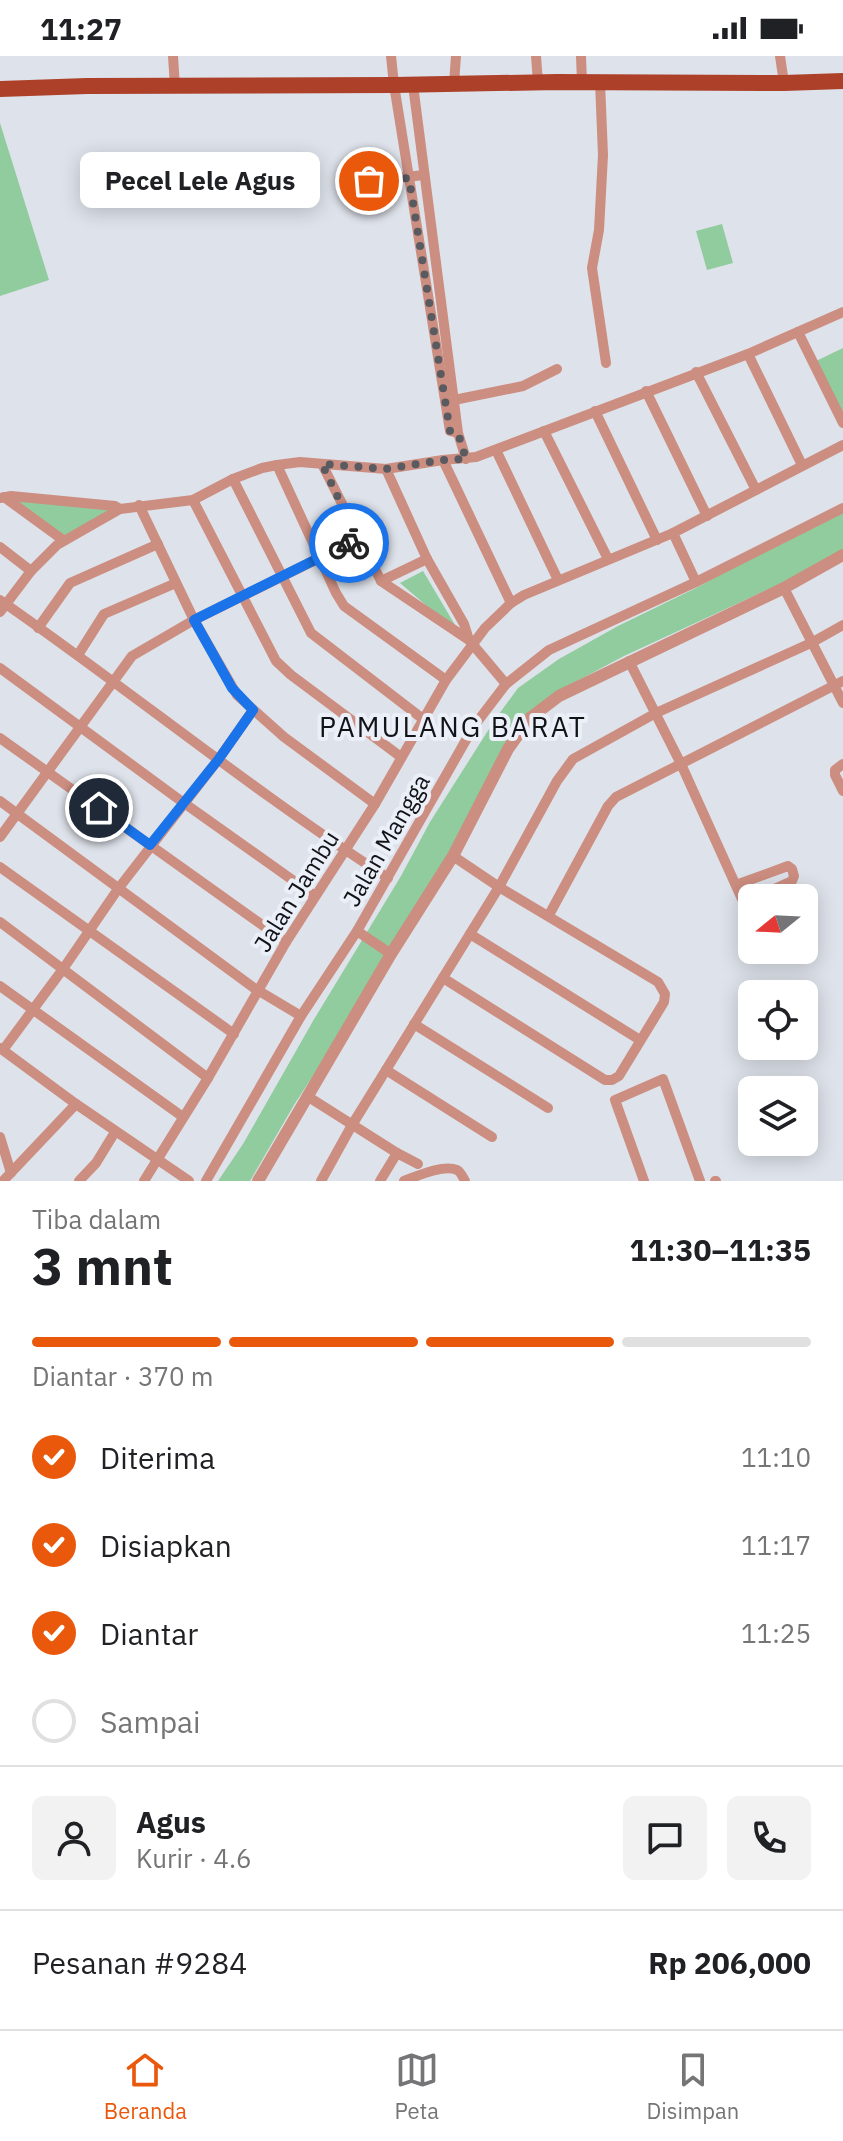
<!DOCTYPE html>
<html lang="id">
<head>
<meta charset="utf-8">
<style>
  :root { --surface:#fff; --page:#f2f2f2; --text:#202124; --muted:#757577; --line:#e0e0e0; --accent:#ea580c }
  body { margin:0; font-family:"IBM Plex Sans",sans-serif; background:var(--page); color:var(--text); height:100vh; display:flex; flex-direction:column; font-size:30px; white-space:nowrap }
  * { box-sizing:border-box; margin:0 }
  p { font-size:26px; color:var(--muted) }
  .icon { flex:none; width:44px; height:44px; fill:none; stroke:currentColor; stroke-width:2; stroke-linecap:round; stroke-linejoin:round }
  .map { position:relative; height:1125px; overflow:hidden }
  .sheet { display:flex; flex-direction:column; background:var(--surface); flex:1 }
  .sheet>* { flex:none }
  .needle { width:52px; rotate:252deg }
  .buttons { position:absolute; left:738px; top:828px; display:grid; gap:16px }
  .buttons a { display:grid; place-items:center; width:80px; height:80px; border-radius:12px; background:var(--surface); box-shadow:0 4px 20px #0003; font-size:40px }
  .pin { position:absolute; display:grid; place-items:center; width:68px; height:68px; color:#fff; margin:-34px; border:4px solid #fff; border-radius:50%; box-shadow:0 2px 8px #0007 }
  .courier { position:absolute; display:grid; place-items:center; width:80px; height:80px; margin:-40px; border:6px solid #1a73e8; border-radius:50%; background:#fff; color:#222; box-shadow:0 2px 10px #0007 }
  .bubble { position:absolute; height:56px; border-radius:12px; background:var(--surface); box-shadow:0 4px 20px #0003; font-size:26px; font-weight:800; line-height:56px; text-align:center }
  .headline em { font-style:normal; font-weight:800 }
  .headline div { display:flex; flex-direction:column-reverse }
  .headline { display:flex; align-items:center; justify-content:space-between; height:136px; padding:0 32px }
  h1 { font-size:52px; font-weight:800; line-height:60px }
  .bar { display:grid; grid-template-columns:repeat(4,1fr); gap:12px 8px; align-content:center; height:96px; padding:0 32px }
  .bar i { height:10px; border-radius:6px; background:var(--line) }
  .bar .active { background:var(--accent) }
  .bar p { grid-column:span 4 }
  .line { display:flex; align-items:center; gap:20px; padding:0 32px; border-top:2px solid var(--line) }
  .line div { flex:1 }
  .round { display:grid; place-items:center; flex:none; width:84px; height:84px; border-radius:12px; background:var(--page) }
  ol { padding:0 32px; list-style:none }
  li { display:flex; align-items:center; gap:24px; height:88px }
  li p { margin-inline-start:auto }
  li .icon { padding:8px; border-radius:50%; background:var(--accent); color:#fff; stroke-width:4 }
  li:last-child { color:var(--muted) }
  li i { width:44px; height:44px; border:4px solid var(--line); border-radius:50% }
  .status { display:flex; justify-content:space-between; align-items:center; height:56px; padding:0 40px; background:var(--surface); direction:ltr }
  .status svg { height:22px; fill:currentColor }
  .dock { display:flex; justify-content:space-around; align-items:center; height:112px; border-top:2px solid var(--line); background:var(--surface); font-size:22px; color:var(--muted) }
  .dock a { display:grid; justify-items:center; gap:4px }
  .dock .active { color:var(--accent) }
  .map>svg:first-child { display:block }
  .green { fill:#90cc9d }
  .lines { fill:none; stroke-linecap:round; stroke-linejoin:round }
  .minor { stroke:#cc8e80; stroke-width:10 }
  .tertiary { stroke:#cc8e80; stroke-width:12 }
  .primary { stroke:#ad4029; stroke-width:16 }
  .done { stroke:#595b60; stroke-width:8; stroke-dasharray:0 14.4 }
  .route { stroke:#1a73e8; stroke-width:10 }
  .labels { text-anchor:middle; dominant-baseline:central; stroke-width:8; stroke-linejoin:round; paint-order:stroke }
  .street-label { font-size:24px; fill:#121316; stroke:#ebeff8 }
  .quarter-label { font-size:28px; letter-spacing:2px; fill:#121316; stroke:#ebeff8 }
</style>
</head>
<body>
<div class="status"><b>11:27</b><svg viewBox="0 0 49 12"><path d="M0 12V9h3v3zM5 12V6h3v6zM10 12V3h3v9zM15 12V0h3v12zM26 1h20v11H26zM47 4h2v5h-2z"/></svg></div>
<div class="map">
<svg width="843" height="1125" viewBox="0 0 843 1125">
  <rect width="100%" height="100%" fill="#dee2ea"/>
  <!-- green -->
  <g class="green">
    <polygon points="0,67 49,224 0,240"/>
    <polygon points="722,168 733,207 707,214 696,175"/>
    <polygon points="843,292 843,365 814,306"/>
    <polygon points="8,440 120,453 63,484"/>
    <polygon points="843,451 843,496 784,526 624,600 566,631 531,660 390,901 294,1049 250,1125 218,1125 243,1088 313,965 401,820 430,766 496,662 518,632 559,603 618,570 698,531"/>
    <polygon points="423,515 461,579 400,527"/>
  </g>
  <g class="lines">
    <!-- minor -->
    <g class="minor">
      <polyline points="173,0 175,31"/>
      <polyline points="391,0 394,29 450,375 458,377"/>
      <polyline points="536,0 538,27"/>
      <polyline points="581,0 582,26"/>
      <polyline points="780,0 784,27"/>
      <polyline points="600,26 603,99 599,174 592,212 606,307"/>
      <polyline points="454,28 456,0"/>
      <polyline points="413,29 458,377 466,403"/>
      <polyline points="369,125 424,119"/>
      <polyline points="798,276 843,367"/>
      <polyline points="748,298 802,409"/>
      <polyline points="696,316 756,434"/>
      <polyline points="646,335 707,460"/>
      <polyline points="454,344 523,330 557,313"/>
      <polyline points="595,355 657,484"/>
      <polyline points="544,375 608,503"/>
      <polyline points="496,394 558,524"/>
      <polyline points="443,404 511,547"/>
      <polyline points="322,408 381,525 469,584 506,628"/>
      <polyline points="277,409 336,537 344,550 446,624"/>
      <polyline points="386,413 427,503 464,568 469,584"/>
      <polyline points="233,423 311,577 423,663"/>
      <polyline points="4,441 63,484"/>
      <polyline points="0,442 11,440 115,450 120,453 193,444 233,423 262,412 277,409 300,406 386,413 443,404 476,401 748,298 843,256"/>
      <polyline points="193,444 276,605 291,619 401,701"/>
      <polyline points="139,449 194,564 237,639 284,681 375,748"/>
      <polyline points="673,477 696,526"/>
      <polyline points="0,491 31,515"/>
      <polyline points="381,525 427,503"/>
      <polyline points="784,532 843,647"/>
      <path d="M0,544C131,635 254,736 388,822"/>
      <polyline points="0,556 31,515 57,489 120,453"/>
      <polyline points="38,572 70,527 158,488"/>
      <polyline points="78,599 104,558 176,527"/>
      <polyline points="629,605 681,708 751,863"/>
      <polyline points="0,612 177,742 315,840"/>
      <polyline points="0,682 286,886"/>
      <polyline points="843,708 835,714 835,719 843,735"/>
      <polyline points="0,745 254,932 301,960"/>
      <polyline points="0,781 132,600 194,564 358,483"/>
      <polyline points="0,811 234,978"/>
      <polyline points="736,829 788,810 792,813 794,820 792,825 754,842"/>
      <polyline points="549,859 608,750 616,741 843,625"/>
      <polyline points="0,866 208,1022"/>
      <polyline points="357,875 391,898"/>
      <polyline points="470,878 640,984"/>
      <polyline points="443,922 605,1024 612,1024 619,1020 664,946 665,938 658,926 499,831 453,800"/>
      <polyline points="0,930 183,1061"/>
      <polyline points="414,968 548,1052"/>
      <polyline points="0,992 76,1048 189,1125"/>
      <polyline points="3,994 63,913 118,833 218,704 253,654"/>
      <polyline points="386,1014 492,1081"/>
      <polyline points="307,1040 397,1097 418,1108"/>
      <polyline points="0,1081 11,1117"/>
      <polyline points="3,1125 76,1048"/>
      <polyline points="79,1125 96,1107 115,1076"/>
      <polyline points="144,1125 208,1022 286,886 375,748 446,624 485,572 511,547 524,539 673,477 843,389"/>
      <polyline points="206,1125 301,960 357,875 474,670 506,628 549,594 696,526 843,452"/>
      <polyline points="321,1125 352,1069 499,831 557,725 573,703 656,657 811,587 843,569"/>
      <polyline points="380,1125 397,1097"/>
      <path d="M404,1125C417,1120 444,1108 457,1114C460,1115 464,1123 465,1125"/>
      <polyline points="644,1125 615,1044 663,1023 700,1125"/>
      <polyline points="715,1125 716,1125"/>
    </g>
    <!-- tertiary -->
    <polyline class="tertiary" points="258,1125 391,898 453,800 508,693 530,662 559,640 784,532 843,499"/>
    <!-- primary -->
    <polyline class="primary" points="0,33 87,30 394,29 557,26 784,27 843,25"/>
  </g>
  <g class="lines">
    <!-- done -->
    <polyline class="done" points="349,487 358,483 322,408 386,413 443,404 466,403 458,377 450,375 409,122 369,125"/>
    <!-- route -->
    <polyline class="route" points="99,752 150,789 218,704 253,654 232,632 194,564 349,487"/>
  </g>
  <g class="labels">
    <!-- street labels -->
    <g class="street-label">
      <text transform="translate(386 784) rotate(-60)">Jalan Mangga</text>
      <text transform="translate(296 835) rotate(-58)">Jalan Jambu</text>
    </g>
    <!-- quarter labels -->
    <g class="quarter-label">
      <text x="453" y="670">PAMULANG BARAT</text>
    </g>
  </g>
</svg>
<div class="buttons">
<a><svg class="needle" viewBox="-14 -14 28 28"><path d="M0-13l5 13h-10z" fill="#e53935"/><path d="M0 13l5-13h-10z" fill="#757577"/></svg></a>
<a><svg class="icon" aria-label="locate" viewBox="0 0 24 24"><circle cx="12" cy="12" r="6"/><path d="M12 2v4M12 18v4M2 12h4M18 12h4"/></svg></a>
<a><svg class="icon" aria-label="layers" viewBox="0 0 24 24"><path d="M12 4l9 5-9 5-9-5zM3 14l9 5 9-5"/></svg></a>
</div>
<div class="pin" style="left:369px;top:125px;background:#ea580c"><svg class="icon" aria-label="bag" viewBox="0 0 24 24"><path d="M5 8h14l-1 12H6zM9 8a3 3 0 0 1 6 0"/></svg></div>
<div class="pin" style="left:99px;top:752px;background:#1f2937"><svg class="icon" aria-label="home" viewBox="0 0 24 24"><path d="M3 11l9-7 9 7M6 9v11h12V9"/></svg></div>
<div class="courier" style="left:349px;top:487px"><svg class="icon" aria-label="bike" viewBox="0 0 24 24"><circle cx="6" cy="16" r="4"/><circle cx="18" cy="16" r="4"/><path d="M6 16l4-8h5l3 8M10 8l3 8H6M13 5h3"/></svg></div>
<div class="bubble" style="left:80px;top:96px;width:240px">Pecel Lele Agus</div>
</div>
<section class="sheet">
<div class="headline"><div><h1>3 mnt</h1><p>Tiba dalam</p></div><em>11:30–11:35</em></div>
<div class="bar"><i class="active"></i><i class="active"></i><i class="active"></i><i></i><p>Diantar · 370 m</p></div>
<ol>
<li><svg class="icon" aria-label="check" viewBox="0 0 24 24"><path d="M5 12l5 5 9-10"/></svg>Diterima<p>11:10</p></li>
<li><svg class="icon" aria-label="check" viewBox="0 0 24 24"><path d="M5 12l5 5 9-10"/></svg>Disiapkan<p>11:17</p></li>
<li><svg class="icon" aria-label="check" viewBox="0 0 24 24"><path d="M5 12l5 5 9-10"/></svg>Diantar<p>11:25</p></li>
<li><i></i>Sampai</li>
</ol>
<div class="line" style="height:144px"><a class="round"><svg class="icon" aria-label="person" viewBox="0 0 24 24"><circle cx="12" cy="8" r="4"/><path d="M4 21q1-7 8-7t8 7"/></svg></a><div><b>Agus</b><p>Kurir · 4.6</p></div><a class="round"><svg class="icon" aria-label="chat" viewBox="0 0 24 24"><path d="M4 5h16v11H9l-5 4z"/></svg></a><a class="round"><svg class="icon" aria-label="phone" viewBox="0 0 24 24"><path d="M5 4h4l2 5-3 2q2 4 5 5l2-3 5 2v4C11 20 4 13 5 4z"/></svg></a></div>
<div class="line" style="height:104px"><div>Pesanan #9284</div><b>Rp 206,000</b></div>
</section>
<nav class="dock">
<a class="active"><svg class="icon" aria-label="home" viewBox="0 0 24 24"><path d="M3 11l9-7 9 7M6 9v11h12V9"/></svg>Beranda</a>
<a><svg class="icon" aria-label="map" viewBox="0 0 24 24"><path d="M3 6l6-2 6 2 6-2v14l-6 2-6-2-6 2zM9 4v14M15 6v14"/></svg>Peta</a>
<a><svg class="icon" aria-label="saved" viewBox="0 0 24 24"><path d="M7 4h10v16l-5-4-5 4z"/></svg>Disimpan</a>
</nav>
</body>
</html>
